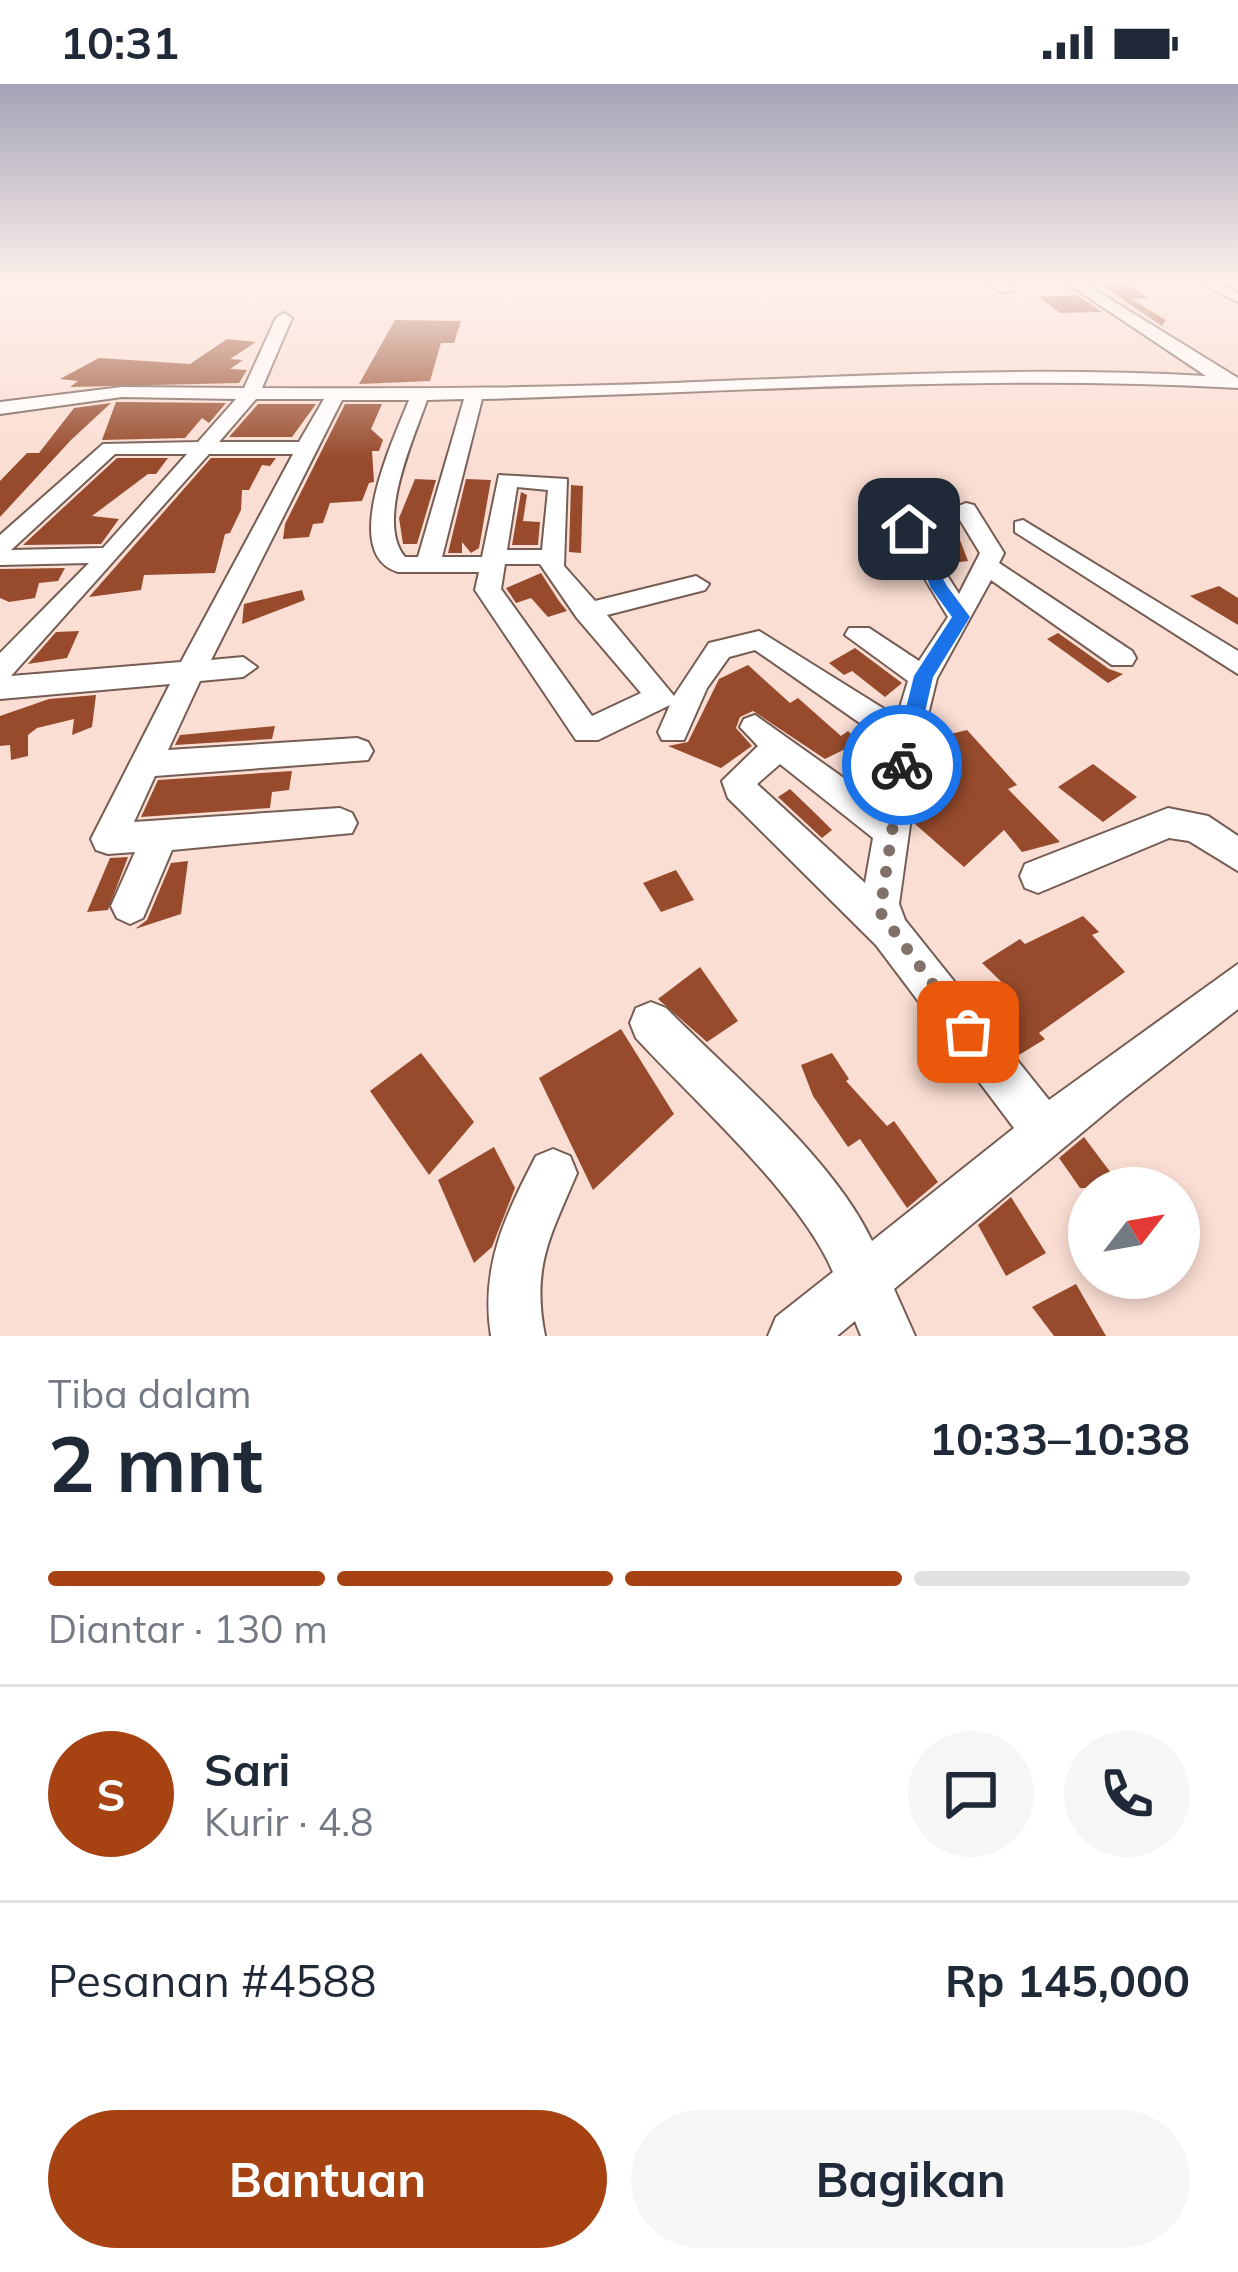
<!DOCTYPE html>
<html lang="id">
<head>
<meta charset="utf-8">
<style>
  :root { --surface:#fff; --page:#f6f6f7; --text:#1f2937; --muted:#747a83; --line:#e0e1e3; --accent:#a74312 }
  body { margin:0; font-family:Mulish,sans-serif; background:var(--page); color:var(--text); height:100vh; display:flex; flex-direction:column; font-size:45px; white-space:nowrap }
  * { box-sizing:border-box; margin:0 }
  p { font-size:39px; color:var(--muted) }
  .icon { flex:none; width:66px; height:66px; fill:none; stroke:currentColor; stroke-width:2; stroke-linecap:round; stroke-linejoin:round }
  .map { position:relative; height:1252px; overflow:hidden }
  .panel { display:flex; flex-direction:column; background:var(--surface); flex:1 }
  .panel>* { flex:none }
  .needle { width:78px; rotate:59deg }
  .fabs { position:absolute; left:1068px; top:1083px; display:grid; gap:24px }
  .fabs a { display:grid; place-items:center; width:132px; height:132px; border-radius:50%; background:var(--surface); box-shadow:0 6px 18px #0003; font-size:60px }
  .pin { position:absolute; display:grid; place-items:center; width:102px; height:102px; color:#fff; margin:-51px; border-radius:24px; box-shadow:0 6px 18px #0006 }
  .courier { position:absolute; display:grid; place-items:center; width:120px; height:120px; margin:-60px; border:9px solid #1a73e8; border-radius:50%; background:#fff; color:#222; box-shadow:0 3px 15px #0007 }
  .headline em { font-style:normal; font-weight:700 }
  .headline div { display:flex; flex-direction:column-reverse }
  .headline { display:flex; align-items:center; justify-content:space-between; height:204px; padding:0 48px }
  h1 { font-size:78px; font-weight:700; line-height:90px }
  .bar { display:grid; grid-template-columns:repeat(4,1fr); gap:18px 12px; align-content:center; height:144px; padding:0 48px }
  .bar i { height:15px; border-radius:9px; background:var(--line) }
  .bar .current { background:var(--accent) }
  .bar p { grid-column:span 4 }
  .line { display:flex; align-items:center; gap:30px; padding:0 48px; border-top:3px solid var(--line) }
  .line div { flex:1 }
  .round { display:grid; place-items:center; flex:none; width:126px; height:126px; border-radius:63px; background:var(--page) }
  .button { display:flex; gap:24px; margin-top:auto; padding:24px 48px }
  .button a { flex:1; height:138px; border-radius:72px; background:var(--accent); color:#fff; font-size:48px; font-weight:700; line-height:138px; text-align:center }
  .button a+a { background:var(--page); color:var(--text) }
  .status { display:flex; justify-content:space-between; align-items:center; height:84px; padding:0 60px; background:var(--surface); direction:ltr }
  .status svg { height:33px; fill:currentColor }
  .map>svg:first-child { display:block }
  .building { fill:#974b2c }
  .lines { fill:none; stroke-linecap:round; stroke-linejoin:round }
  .minor-casing { stroke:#755d54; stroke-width:4 }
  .minor { fill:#fff; fill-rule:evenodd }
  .route { fill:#1a73e8 }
  .done { stroke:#82716a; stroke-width:12; stroke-dasharray:0 21.6 }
</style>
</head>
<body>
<div class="status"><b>10:31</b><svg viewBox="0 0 49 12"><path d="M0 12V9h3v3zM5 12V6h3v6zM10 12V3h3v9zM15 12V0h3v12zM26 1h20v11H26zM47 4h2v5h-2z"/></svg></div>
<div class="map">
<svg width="1238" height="1252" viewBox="0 0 1238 1252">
  <rect width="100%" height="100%" fill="#fbded3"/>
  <!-- building -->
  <g class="building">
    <polygon points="1098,199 1126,199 1149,214 1131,215 1166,236 1162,242"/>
    <polygon points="1077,211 1102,228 1060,229 1039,213"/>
    <polygon points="395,236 461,237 454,259 441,259 430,297 359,300"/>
    <polygon points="227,255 256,258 230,275 243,276 230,285 247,286 239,299 70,303 78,297 60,295 99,274 190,280"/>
    <polygon points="116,318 122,318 226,319 209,339 202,334 185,354 102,356"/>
    <polygon points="111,319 71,356 0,433 0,397 27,369 39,369 74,324"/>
    <polygon points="258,320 316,320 292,353 229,353"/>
    <polygon points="345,320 382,320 371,345 383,356 379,367 372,367 374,398 369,399 362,417 330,419 323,439 313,440 309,453 283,455 285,440"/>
    <polygon points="117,374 168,374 156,390 148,390 92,432 119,435 101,460 23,461"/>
    <polygon points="211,374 276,374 270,382 262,381 249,406 242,406 241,426 230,449 225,450 215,489 144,491 141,506 89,513"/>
    <polygon points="415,395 436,396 417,460 403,460 399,434"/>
    <polygon points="466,395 491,396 479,464 471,469 462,458 462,469 448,469"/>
    <polygon points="571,401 583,402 581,469 569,468"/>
    <polygon points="521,408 527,411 523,437 540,438 538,461 512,461"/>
    <polygon points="955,443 968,477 945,480 928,452"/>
    <polygon points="65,484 58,497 39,499 35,514 9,518 0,514 0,485"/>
    <polygon points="541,489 559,517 567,527 548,533 531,514 516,519 506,504"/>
    <polygon points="1219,502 1238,514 1238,541 1190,512"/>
    <polygon points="302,506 305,516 242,540 244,520"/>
    <polygon points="79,547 67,574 28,580 56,548"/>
    <polygon points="1058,549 1109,585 1123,590 1108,599 1047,555"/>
    <polygon points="855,564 902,599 885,613 852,587 844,591 829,579"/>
    <polygon points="748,581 790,619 798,614 841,652 848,647 867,666 884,661 880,689 843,666 825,675 753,627 740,633 736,644 752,662 721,684 668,662 688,658 719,595"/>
    <polygon points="96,611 92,643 72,651 74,635 37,644 28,651 28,672 11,676 10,661 0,662 0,632 49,615"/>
    <polygon points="275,642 272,655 175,661 180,651"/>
    <polygon points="967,646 1017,701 1008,705 1060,758 1022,768 1004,746 964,783 915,740 918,714 948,692 926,656"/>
    <polygon points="1093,680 1137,713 1103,738 1058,703"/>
    <polygon points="292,687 289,706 272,708 270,724 141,733 158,696"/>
    <polygon points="790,705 817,731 832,746 822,754 778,713"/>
    <polygon points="128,773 108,826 87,828 110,774"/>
    <polygon points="188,777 181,830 135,845 147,836 171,779"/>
    <polygon points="676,786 694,816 661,828 643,799"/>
    <polygon points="1083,832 1099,848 1092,851 1125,888 1039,949 1045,955 1019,971 986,930 1018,914 982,879 1020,855 1025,860"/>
    <polygon points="700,883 738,937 707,958 658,915"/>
    <polygon points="621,945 674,1030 593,1106 539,994"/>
    <polygon points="421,969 474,1038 429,1091 370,1007"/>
    <polygon points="832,969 849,995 846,997 887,1042 894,1037 938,1098 907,1124 860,1055 848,1063 813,1012 801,981"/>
    <polygon points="1084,1053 1117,1097 1109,1104 1080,1104 1059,1074"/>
    <polygon points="494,1063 515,1104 492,1163 474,1179 438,1096"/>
    <polygon points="1011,1113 1046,1169 1006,1192 978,1141"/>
    <polygon points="1076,1200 1106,1252 1054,1252 1032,1223"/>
  </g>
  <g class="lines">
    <!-- minor casing -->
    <g class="minor-casing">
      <g id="minor">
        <polygon points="988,199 1005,199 1013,206 1001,209"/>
        <path d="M1067,199H1084L1238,294V304C985,290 734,308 482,315L442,473H482L499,391L567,395L564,482L595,517L696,492L709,500L705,506L607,531L674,612L709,559L759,547L897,633L908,597L845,551L849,544H869L919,577L948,533L896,447L966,419L974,421L1004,469L999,479L1132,567L1136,574L1132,581H1112L991,496L937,594L922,655L899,820L905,836L1049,1016L1238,880V925L1121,1016L894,1205L915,1252H861L855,1237L837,1252H768L776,1233L833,1188C801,1112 694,1017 636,954L630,939L636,924L651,918L666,924C731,990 833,1074 872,1157L1014,1044L876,861L728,714L722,697L758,662L740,643L744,635L755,631L879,719L890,660L755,566L729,573L707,604L684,656H662L658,648L670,621L598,656H576L475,506L479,488H398C338,470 395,352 409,316H342L211,576L243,573L257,583L243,593L200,597L168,666L357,654L368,658L373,667L368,676L155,692L134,738L340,724L352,729L357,739L352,749L172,766L143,834L130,840L117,834L111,822L135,768L108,770L96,766L91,755L170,600L0,615V569L89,479L0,481V451L103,360L198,358L236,315L122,313L0,330V318L122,303L244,304L276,234L284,229L292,234L262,304C400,305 537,304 674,299C852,292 1028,282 1206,292ZM256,315H324L299,358H219ZM464,315L418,473H405C375,438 414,354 427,316ZM115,370H187L103,464L11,466ZM209,370H293L181,578L11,592ZM517,403L548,406L542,466H507ZM960,436L980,469L959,510L921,450ZM505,480H540L577,534L641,609L592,632L501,505ZM780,680L873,754L865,799L757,700Z"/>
        <polygon points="1199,199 1217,199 1238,209 1238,218"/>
        <polygon points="1023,436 1238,567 1238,590 1015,448 1015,438"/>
        <polygon points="1168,724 1208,732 1238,752 1238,787 1189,757 1169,754 1038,809 1025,804 1020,792 1025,780"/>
        <path d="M553,1065L570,1072L577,1089C551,1151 531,1182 545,1252H491C480,1183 505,1132 536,1072Z"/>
      </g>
    </g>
    <!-- minor -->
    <use href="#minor" class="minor"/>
  </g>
  <!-- sky -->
  <linearGradient id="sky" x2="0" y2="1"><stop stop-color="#a3a3b6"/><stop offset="0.53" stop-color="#fdf0eb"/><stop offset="1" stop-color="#fdf0eb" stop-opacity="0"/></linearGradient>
  <rect width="1238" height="374" fill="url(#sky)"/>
  <!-- route -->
  <polygon class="route" points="904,441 914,441 947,502 970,533 933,593 913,681 902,690 892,681 914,592 952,533 931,504"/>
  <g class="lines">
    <!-- done -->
    <polyline class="done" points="902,681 880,828 968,948"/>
  </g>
</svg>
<div class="fabs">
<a><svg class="needle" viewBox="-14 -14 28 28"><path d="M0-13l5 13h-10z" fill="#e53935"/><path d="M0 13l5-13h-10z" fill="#747a83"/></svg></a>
</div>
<div class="pin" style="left:968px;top:948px;background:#ea580c"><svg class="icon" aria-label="bag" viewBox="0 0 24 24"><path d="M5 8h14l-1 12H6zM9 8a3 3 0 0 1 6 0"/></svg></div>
<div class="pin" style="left:909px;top:445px;background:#1f2937"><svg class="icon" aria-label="home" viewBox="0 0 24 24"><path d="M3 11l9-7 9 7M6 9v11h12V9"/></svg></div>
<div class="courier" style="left:902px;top:681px"><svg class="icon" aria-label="bike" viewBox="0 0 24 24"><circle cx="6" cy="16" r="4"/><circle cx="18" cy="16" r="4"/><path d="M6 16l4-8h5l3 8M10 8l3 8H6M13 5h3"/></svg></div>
</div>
<section class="panel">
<div class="headline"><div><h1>2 mnt</h1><p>Tiba dalam</p></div><em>10:33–10:38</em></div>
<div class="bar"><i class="current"></i><i class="current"></i><i class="current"></i><i></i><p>Diantar · 130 m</p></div>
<div class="line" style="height:216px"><b class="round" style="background:var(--accent);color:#fff">S</b><div><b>Sari</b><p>Kurir · 4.8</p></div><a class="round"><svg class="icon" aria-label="chat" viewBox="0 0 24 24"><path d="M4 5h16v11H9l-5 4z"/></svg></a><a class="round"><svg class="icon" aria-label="phone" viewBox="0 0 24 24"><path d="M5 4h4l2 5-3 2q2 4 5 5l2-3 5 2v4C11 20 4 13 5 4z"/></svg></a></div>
<div class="line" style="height:156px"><div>Pesanan #4588</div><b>Rp 145,000</b></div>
<div class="button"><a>Bantuan</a><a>Bagikan</a></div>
</section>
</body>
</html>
